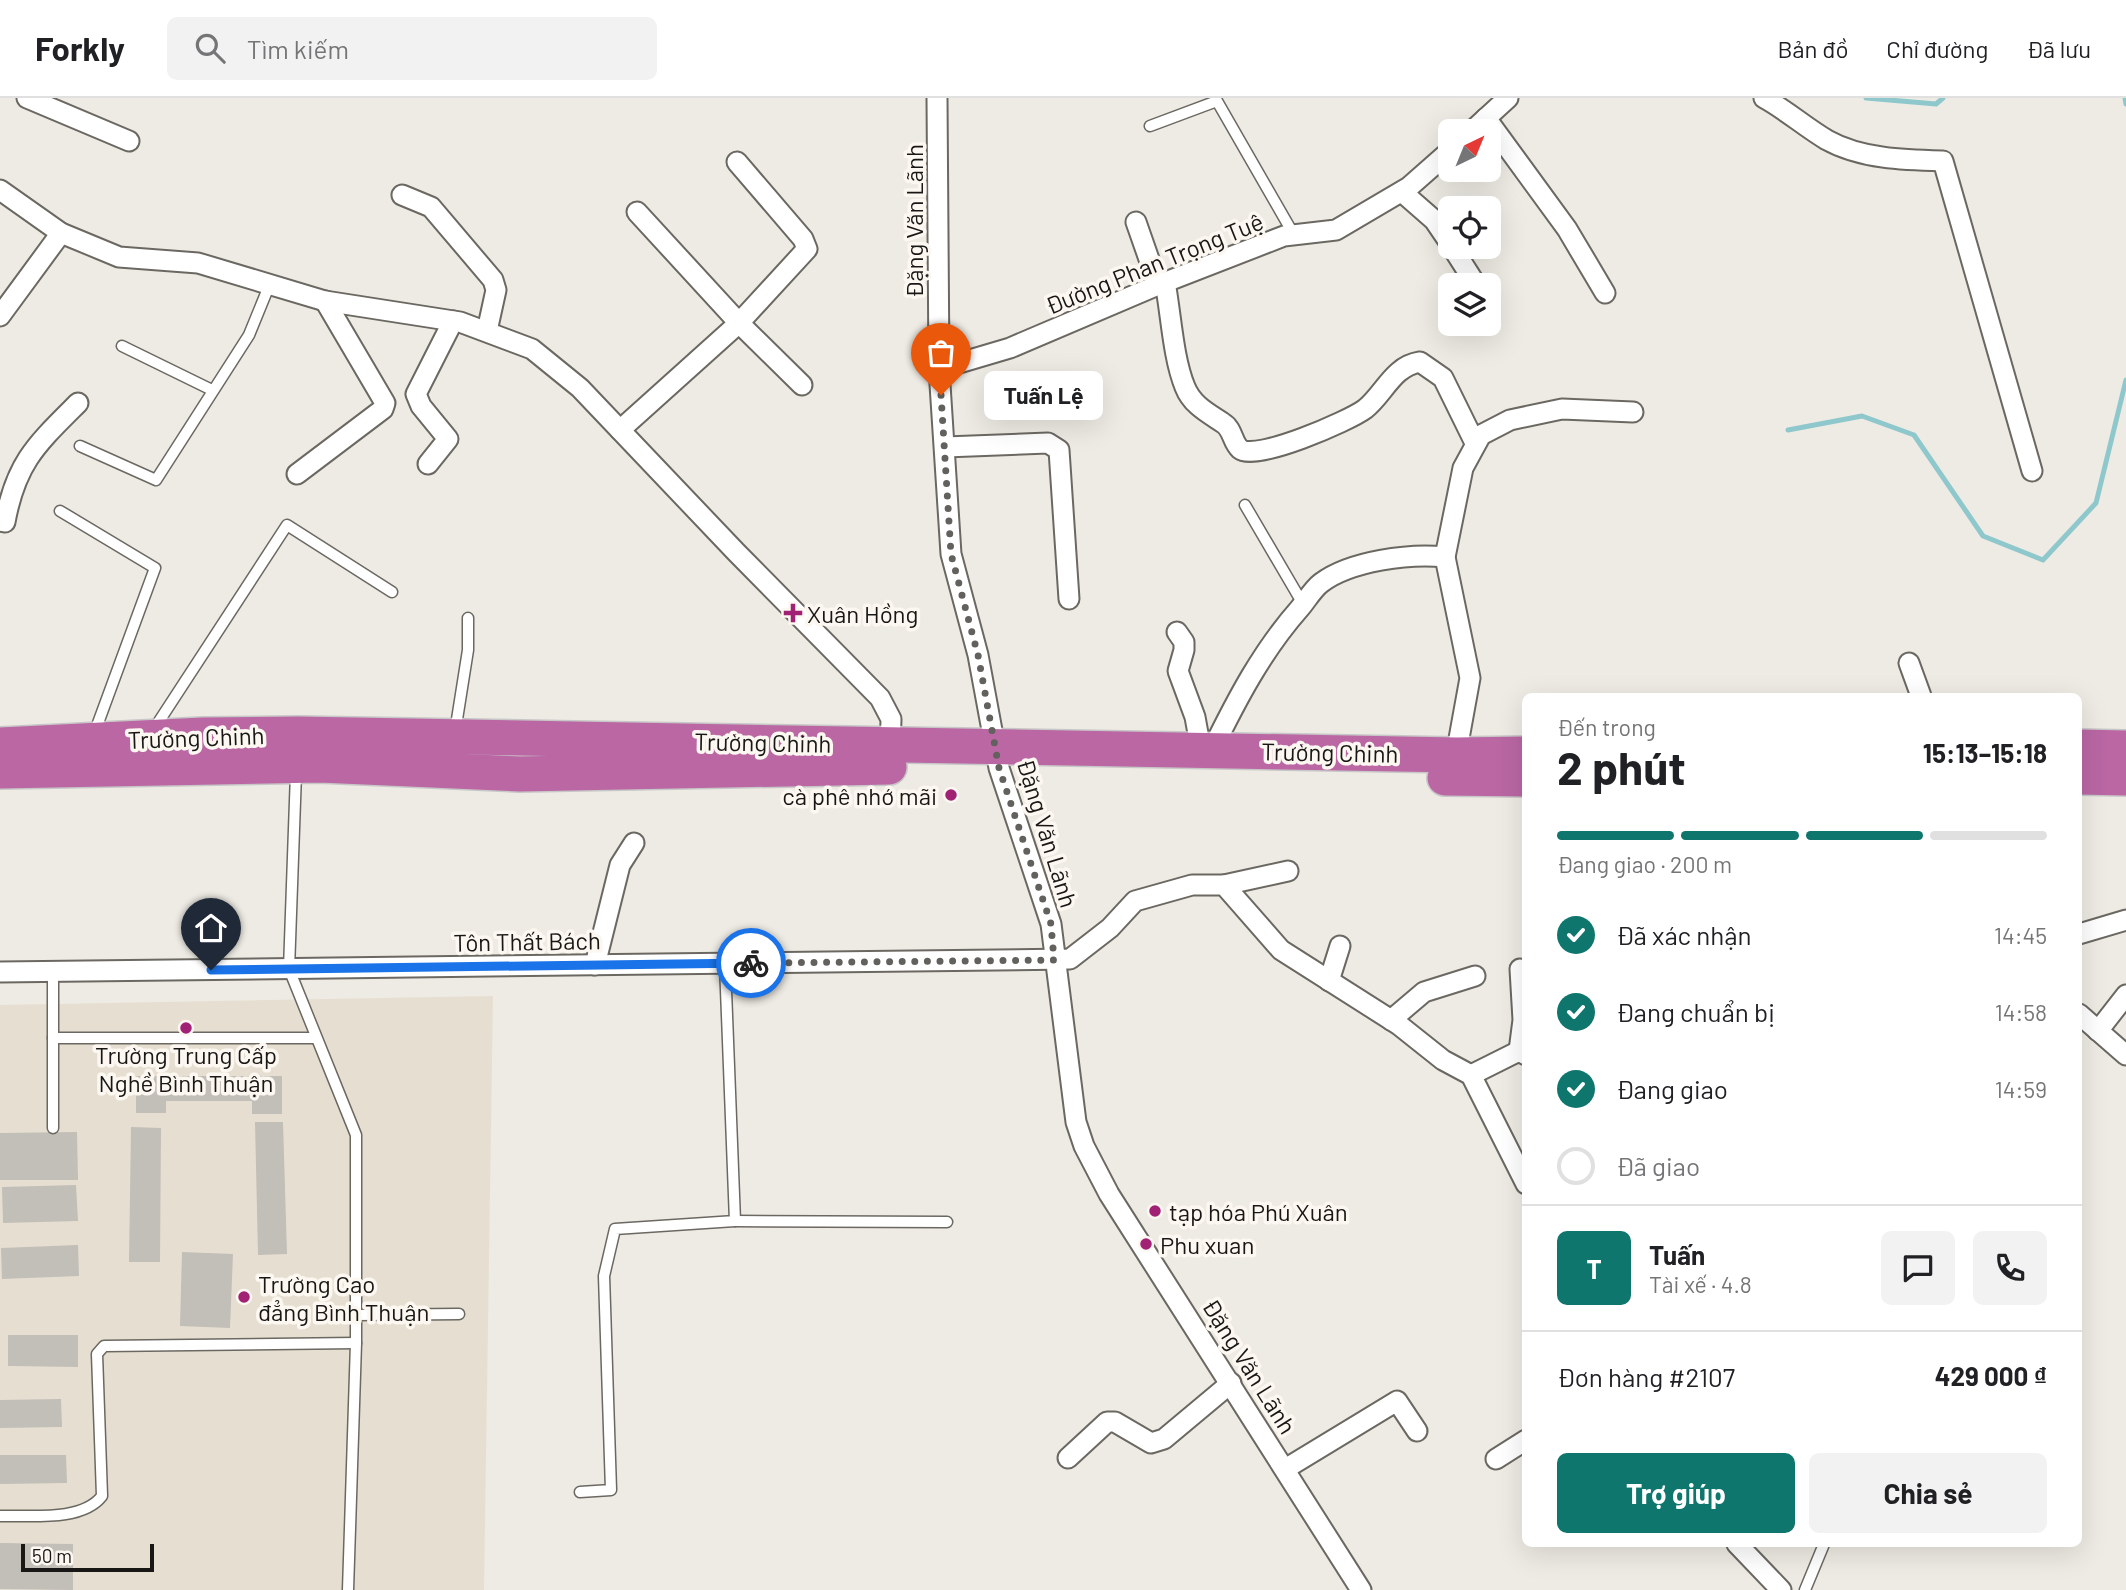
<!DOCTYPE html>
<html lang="vi">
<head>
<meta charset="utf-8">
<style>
  :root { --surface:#fff; --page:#f2f2f2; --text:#202124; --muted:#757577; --line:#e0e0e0; --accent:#0f766e }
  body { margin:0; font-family:Barlow,sans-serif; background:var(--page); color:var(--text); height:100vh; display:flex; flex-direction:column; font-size:26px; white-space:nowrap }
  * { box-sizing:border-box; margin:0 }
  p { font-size:23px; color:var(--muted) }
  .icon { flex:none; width:38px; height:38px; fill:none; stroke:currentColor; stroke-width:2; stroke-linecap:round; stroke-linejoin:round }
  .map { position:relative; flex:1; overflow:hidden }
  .panel { position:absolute; left:1522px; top:595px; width:560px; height:854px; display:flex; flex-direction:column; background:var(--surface); border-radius:10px; box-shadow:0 7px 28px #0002 }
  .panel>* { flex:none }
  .needle { width:46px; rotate:43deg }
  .fabs { position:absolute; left:1438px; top:21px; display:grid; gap:14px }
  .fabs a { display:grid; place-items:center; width:63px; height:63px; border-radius:10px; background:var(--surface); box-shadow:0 7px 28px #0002; font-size:35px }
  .scale { position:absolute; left:21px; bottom:18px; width:133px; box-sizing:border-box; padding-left:7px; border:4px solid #181715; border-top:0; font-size:19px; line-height:24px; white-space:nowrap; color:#181715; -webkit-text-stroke:5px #fcf8f1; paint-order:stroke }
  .pin { position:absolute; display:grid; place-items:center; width:60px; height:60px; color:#fff; margin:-72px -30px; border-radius:50% 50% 50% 0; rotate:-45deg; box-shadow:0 0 7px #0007 }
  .pin .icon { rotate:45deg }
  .courier { position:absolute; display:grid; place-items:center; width:70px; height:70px; margin:-35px; border:5px solid #1a73e8; border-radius:50%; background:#fff; color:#222; box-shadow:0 2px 9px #0007 }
  .bubble { position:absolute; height:49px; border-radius:10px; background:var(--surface); box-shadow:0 7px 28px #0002; font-size:23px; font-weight:700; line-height:49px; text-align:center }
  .overview em { font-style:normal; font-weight:700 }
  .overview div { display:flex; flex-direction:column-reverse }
  .overview { display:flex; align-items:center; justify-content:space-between; height:119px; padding:0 35px }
  h1 { font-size:46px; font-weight:700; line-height:52px }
  .bar { display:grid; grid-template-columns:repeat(4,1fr); gap:10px 7px; align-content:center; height:84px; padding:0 35px }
  .bar i { height:9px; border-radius:5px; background:var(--line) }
  .bar .selected { background:var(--accent) }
  .bar p { grid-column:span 4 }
  .line { display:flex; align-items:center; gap:18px; padding:0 35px; border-top:2px solid var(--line) }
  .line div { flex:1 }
  .round { display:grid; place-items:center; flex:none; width:74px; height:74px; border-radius:10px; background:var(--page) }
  ol { padding:0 35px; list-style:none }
  li { display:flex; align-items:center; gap:21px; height:77px }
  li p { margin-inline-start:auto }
  li .icon { padding:7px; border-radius:50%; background:var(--accent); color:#fff; stroke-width:4 }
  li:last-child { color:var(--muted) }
  li i { width:38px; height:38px; border:4px solid var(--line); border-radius:50% }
  .action { display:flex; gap:14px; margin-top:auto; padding:14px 35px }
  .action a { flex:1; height:80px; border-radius:10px; background:var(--accent); color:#fff; font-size:28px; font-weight:700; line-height:80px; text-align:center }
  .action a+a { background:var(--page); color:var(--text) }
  header { display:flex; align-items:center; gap:42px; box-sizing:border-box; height:98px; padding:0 35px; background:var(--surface); border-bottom:2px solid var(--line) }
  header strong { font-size:33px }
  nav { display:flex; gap:38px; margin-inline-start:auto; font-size:24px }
  .search { width:490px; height:63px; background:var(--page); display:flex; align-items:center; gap:18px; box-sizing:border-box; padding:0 24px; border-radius:10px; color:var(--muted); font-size:26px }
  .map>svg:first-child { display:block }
  .built { fill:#e6dfd1 }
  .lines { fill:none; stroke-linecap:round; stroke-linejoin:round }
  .stream { stroke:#8fc8cc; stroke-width:5 }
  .building { fill:#c2beb8 }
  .lane-casing { stroke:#6b6862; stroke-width:13 }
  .street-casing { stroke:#6b6862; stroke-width:23 }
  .highway-casing { stroke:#c8c7c7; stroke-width:38 }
  .lane { stroke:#fff; stroke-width:10 }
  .street { stroke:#fff; stroke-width:19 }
  .highway { stroke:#ba67a4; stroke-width:35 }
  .done { stroke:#63615d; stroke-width:7; stroke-dasharray:0 12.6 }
  .route { stroke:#1a73e8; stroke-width:9 }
  .poi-dot { fill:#a12275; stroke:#fcf8f1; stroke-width:2.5 }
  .labels { text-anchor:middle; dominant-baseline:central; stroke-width:7; stroke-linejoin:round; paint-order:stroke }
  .street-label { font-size:24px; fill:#181715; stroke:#fcf8f1 }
  .poi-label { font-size:24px; fill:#181715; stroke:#fcf8f1; text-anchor:start }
</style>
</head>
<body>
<header>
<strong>Forkly</strong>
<div class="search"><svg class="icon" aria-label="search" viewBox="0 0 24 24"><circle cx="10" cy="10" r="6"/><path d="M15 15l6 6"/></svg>Tìm kiếm</div>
<nav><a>Bản đồ</a><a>Chỉ đường</a><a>Đã lưu</a></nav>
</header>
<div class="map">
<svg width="2126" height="1492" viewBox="0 0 2126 1492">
  <rect width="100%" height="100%" fill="#eeebe4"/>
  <!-- built -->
  <polygon class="built" points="493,898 484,1492 0,1492 0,907"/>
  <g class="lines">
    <!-- stream -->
    <g class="stream">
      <polyline points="1866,0 1936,6 1943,0"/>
      <polyline points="2125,0 2126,6"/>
      <polyline points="1788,332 1862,318 1914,337 1983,438 2043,462 2096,405 2126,282"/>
    </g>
  </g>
  <!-- building -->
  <g class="building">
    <polygon points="136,978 282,978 282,1016 252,1016 252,1003 166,1003 166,1015 136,1015"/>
    <polygon points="255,1024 283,1024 287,1156 258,1157"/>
    <polygon points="131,1029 161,1030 160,1164 129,1164"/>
    <polygon points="77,1034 78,1082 0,1082 0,1035"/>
    <polygon points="76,1087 78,1123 3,1125 2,1089"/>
    <polygon points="78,1147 79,1178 2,1181 1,1150"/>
    <polygon points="182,1154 233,1156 230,1230 180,1228"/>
    <polygon points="8,1237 78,1237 78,1269 8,1268"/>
    <polygon points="61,1301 62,1329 0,1330 0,1302"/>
    <polygon points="0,1357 66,1357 67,1385 0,1386"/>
    <polygon points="0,1445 73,1446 73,1492 0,1491"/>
  </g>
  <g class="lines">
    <!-- lane casing -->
    <g class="lane-casing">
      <g id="lane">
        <polyline points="1150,28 1217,3 1294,137"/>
        <polyline points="122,248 212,292"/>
        <polyline points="80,348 156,382 249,237 269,188"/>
        <polyline points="1245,407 1303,506"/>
        <polyline points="60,413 155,470 94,636"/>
        <polyline points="154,631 287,427 392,494"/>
        <polyline points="455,634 468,552 468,520"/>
        <polyline points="296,675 289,871 356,1037 356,1245 348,1492"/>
        <polyline points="53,940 316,940"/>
        <polyline points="53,1030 53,873"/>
        <polyline points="735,1123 947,1124"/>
        <polyline points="355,1217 459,1216"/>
        <polyline points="580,1394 611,1392 604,1178 615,1131 735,1123 725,866"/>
        <path d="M0,1418C30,1417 82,1424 102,1398L97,1256L104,1248L356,1245"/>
        <polyline points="1805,1492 1824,1446"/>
      </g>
    </g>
    <!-- street casing -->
    <g class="street-casing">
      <g id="street">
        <polyline points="27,0 129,43"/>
        <polyline points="937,0 939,271 951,456 978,557 999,670 1051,826 1076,1024 1084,1048 1109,1096 1361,1492"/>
        <path d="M1764,0C1786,12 1805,29 1827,42C1861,61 1905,62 1943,63L2032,373"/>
        <polyline points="1486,20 1567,131 1605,195"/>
        <polyline points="1472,33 1508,0"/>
        <polyline points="0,92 61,135 119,159 198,165 325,203 460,224 532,251 580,290 736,454 880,600 891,621 890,655"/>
        <polyline points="1402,94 1434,122 1451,147"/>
        <polyline points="402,97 431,109 493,182 496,192 487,233"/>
        <polyline points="637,114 739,225 802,287"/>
        <polyline points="1136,124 1158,187"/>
        <polyline points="1452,149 1473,182"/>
        <path d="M1165,184C1171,216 1173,260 1185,289C1192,307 1208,315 1223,325C1233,331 1232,344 1240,351C1255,364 1349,323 1365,311C1384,296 1393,268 1420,264L1443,280L1475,345"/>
        <polyline points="0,218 61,135"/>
        <polyline points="939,271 1010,250 1158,187 1284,138 1336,132 1409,89 1451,52"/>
        <polyline points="620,332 739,225 807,151 803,141 737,64"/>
        <polyline points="945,349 1048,345 1059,352 1069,501"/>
        <polyline points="428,366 448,341 421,308 416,296 453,223"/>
        <polyline points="297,376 383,311 385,305 325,203"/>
        <path d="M0,423L5,424C16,364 37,346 78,305"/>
        <polyline points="1445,459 1470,580 1456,657"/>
        <polyline points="1177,534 1184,544 1184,552 1178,573 1195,619 1201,652"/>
        <polyline points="1909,565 1921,598"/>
        <path d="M1212,652C1237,601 1262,553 1300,510C1306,503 1313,491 1321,485C1350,463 1410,455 1445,459L1463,370L1481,337L1510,322L1562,311L1633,314"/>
        <polyline points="1224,787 1288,773"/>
        <polyline points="2079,836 2126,822"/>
        <polyline points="595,867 620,767 634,745"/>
        <polyline points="0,874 1070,861 1110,830 1135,803 1192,787 1224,787 1281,852 1399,927 1443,962 1471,977 1526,1086"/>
        <polyline points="1329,883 1340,848"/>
        <polyline points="2079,916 2126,957"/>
        <polyline points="1391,922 1424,894 1475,878"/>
        <polyline points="2098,933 2126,897"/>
        <polyline points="1519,953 1523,922 1520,871"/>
        <polyline points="1471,977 1519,953 1526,957"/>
        <polyline points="1068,1360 1107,1324 1115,1324 1151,1345 1164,1341 1231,1285"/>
        <polyline points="1496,1361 1526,1342"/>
        <polyline points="1285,1371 1397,1303 1417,1333"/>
        <polyline points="1737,1446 1781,1492"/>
      </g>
    </g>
    <!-- highway casing -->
    <g class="highway-casing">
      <g id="highway">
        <polyline points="0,647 203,637 298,636 1456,657 1526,656"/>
        <polyline points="2079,649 2126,650"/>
        <polyline points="0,673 320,667 520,676 889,669"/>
        <polyline points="2079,679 2126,680"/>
        <polyline points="1445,680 1526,681"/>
      </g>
    </g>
    <!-- lane -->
    <use href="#lane" class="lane"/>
    <!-- street -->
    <use href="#street" class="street"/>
    <!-- highway -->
    <use href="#highway" class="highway"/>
  </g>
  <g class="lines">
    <!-- done -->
    <polyline class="done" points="751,865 1054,862 1051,826 999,670 978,557 951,456 941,297"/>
    <!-- route -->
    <polyline class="route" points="211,872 751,865"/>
  </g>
  <!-- markers -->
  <g class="poi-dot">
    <path d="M789.5 504.5h7v7h7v7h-7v7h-7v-7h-7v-7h7z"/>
    <circle cx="951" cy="697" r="7"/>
    <circle cx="186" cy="930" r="7"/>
    <circle cx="1155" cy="1113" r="7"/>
    <circle cx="1146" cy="1146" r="7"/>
    <circle cx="244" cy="1199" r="7"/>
  </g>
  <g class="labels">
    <!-- street labels -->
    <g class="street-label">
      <text transform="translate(913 123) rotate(-90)">Đặng Văn Lãnh</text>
      <text transform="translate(1154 165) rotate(-22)">Đường Phan Trọng Tuệ</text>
      <text transform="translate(196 639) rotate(-2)">Trường Chinh</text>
      <text transform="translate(763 644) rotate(1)">Trường Chinh</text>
      <text transform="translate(1330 654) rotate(1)">Trường Chinh</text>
      <text transform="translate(1048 735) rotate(73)">Đặng Văn Lãnh</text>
      <text transform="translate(527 843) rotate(-1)">Tôn Thất Bách</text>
      <text transform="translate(1250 1268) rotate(58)">Đặng Văn Lãnh</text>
    </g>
    <!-- poi labels -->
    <g class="poi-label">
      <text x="807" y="515">Xuân Hồng</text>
      <text x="937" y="697" text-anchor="end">cà phê nhớ mãi</text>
      <text x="186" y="956" text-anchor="middle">Trường Trung Cấp<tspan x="186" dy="28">Nghề Bình Thuận</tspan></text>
      <text x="1169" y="1113">tạp hóa Phú Xuân</text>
      <text x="1160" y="1146">Phu xuan</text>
      <text x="258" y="1185">Trường Cao<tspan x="258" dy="28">đẳng Bình Thuận</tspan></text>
    </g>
  </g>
</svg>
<div class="fabs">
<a><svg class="needle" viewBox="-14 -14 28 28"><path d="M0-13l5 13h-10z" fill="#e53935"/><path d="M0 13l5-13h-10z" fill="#757577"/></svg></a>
<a><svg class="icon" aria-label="locate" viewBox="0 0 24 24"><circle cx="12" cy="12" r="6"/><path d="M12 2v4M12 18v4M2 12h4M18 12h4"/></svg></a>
<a><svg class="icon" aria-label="layers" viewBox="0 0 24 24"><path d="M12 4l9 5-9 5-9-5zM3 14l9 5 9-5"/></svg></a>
</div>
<div class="scale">50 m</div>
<div class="pin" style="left:941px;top:297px;background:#ea580c"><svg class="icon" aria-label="bag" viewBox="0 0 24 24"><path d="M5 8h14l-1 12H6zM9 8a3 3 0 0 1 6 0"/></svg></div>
<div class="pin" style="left:211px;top:872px;background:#1f2937"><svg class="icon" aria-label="home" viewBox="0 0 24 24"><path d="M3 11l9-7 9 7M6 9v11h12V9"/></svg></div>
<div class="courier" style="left:751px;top:865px"><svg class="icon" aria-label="bike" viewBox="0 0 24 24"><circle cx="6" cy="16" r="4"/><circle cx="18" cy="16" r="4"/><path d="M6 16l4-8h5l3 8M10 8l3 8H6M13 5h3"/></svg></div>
<div class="bubble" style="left:984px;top:273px;width:119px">Tuấn Lệ</div>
<section class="panel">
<div class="overview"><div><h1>2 phút</h1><p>Đến trong</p></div><em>15:13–15:18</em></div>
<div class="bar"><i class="selected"></i><i class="selected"></i><i class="selected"></i><i></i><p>Đang giao · 200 m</p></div>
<ol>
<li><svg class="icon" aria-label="check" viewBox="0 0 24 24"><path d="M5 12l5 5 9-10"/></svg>Đã xác nhận<p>14:45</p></li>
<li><svg class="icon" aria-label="check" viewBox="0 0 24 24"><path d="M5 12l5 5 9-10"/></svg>Đang chuẩn bị<p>14:58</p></li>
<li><svg class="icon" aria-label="check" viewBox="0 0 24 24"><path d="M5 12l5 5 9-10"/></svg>Đang giao<p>14:59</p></li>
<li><i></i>Đã giao</li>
</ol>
<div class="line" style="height:126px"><b class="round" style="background:var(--accent);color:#fff">T</b><div><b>Tuấn</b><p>Tài xế · 4.8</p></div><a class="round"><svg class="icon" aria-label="chat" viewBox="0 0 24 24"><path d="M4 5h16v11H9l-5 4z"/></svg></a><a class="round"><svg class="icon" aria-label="phone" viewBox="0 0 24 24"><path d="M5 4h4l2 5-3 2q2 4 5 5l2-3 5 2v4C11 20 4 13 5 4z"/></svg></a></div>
<div class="line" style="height:91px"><div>Đơn hàng #2107</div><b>429 000 ₫</b></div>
<div class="action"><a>Trợ giúp</a><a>Chia sẻ</a></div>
</section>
</div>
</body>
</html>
